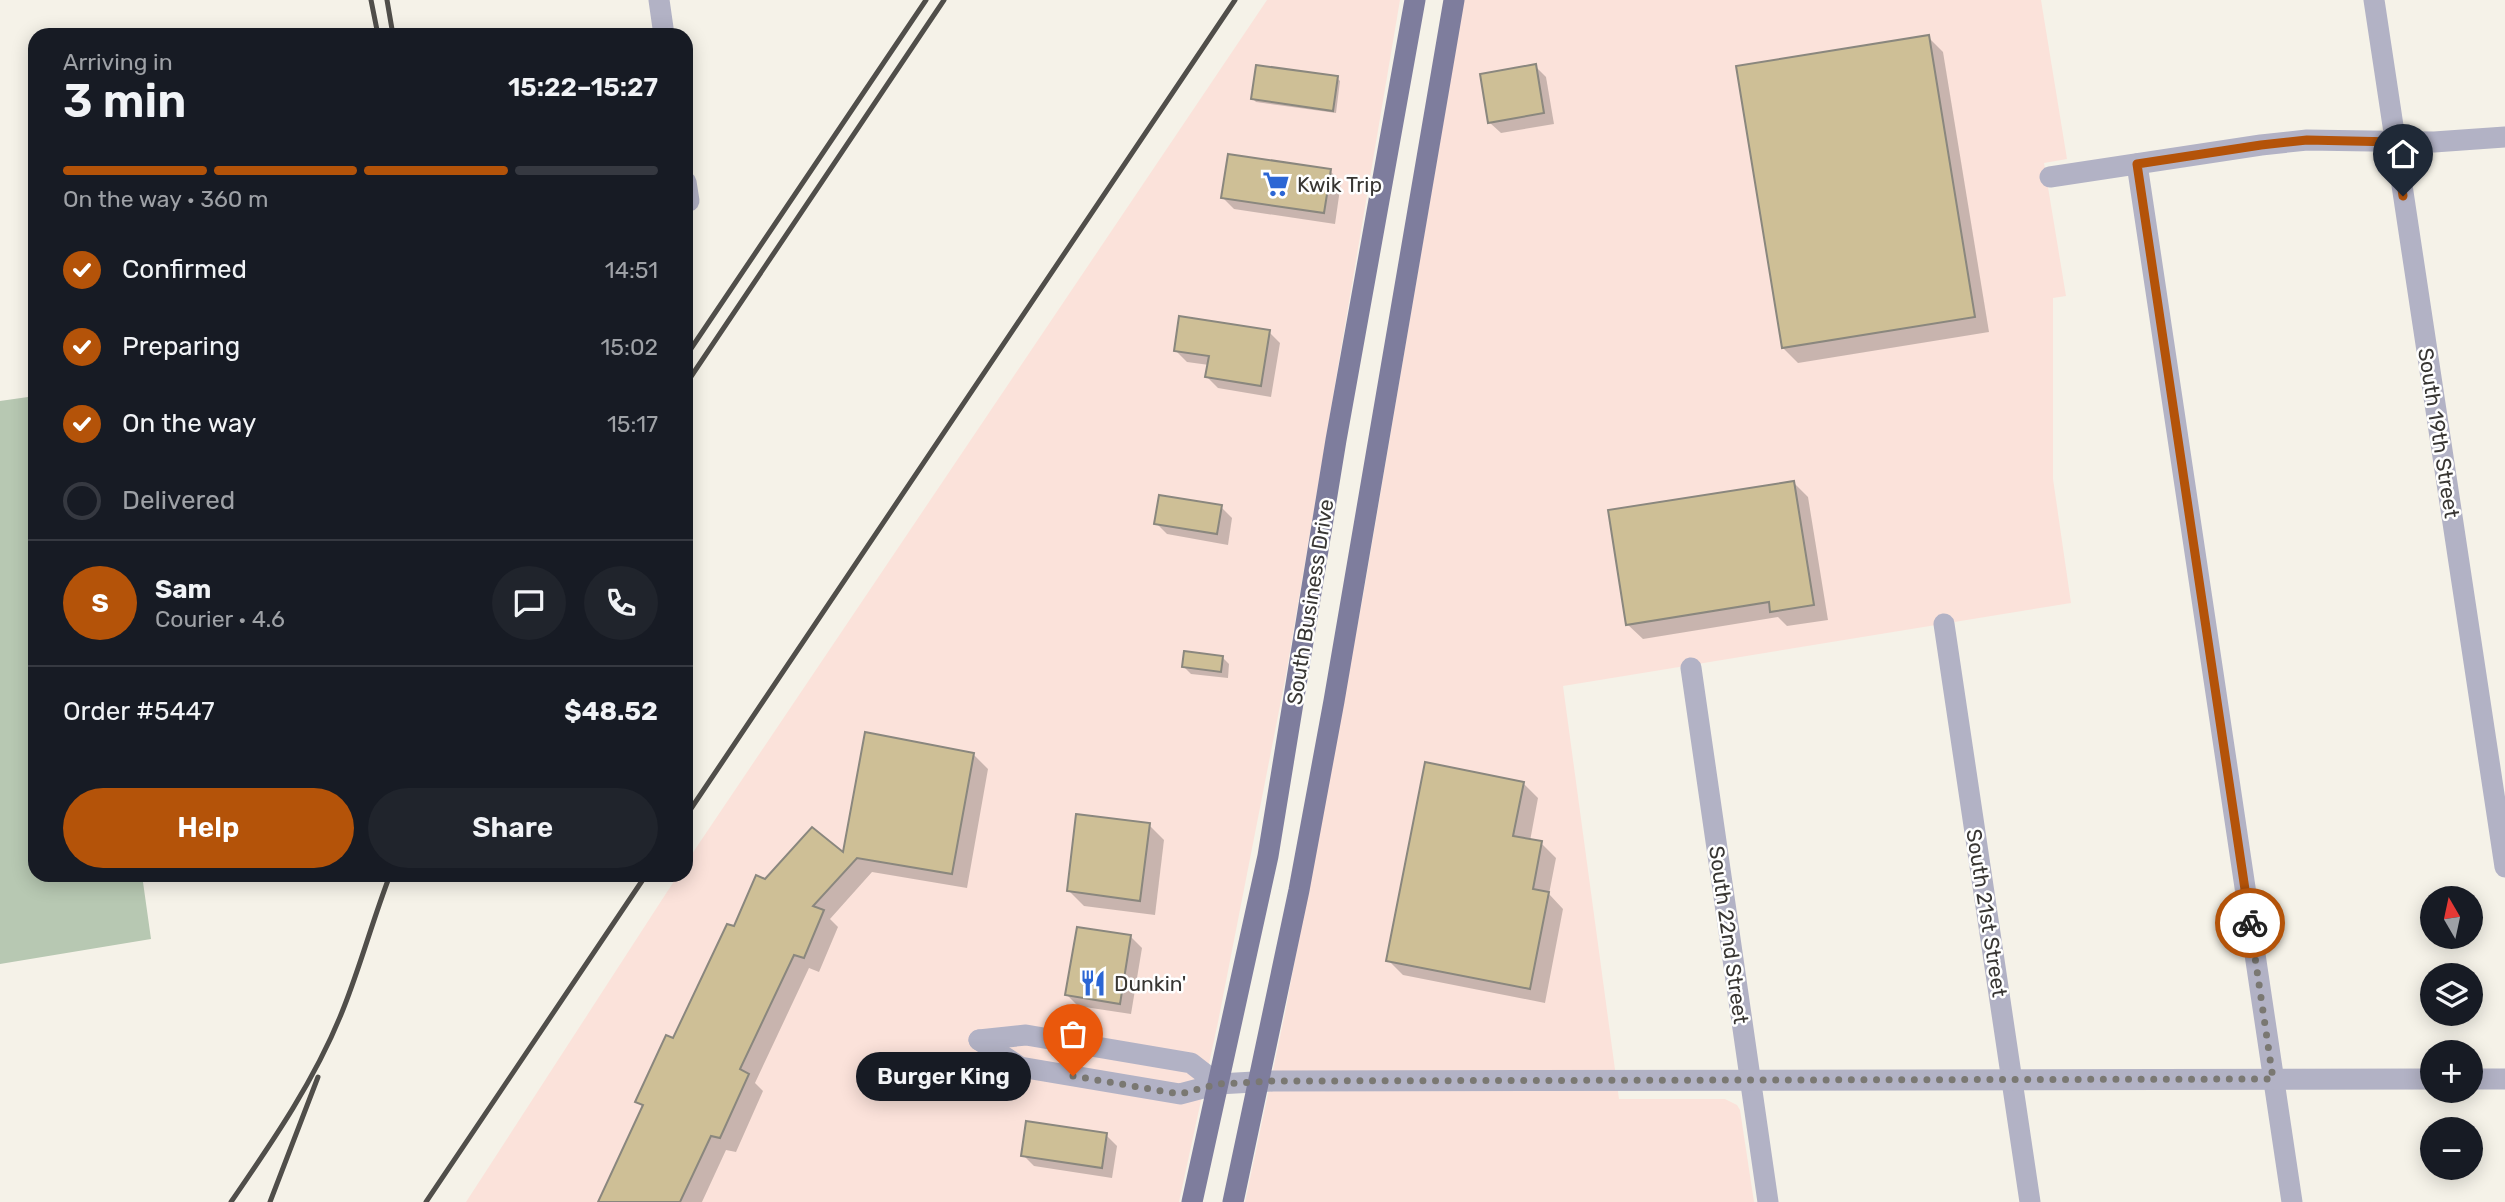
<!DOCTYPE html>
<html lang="en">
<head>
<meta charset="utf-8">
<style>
  :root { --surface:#171b24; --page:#20242c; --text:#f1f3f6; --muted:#9ea1a6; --line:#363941; --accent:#b45309 }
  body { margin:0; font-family:Rubik,sans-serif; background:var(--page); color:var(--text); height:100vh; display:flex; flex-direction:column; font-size:26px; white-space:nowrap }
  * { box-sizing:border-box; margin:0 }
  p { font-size:23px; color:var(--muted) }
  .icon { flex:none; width:38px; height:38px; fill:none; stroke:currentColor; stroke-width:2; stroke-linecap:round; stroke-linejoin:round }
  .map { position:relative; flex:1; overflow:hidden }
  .panel { position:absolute; left:28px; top:28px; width:665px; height:854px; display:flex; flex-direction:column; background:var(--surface); border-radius:21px; box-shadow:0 4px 18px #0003 }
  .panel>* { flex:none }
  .needle { width:46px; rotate:351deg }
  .tools { position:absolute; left:2420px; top:886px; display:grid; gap:14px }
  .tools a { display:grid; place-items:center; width:63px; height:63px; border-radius:50%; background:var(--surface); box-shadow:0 4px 18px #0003; font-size:35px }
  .pin { position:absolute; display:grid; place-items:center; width:60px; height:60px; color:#fff; margin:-72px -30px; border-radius:50% 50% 50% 0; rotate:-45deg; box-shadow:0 0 7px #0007 }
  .pin .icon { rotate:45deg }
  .courier { position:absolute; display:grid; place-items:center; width:70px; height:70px; margin:-35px; border:5px solid #b45309; border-radius:50%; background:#fff; color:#222; box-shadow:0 2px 9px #0007 }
  .bubble { position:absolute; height:49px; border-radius:24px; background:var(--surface); box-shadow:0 4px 18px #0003; font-size:23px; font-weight:600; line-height:49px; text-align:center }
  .overview em { font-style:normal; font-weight:600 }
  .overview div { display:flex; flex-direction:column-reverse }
  .overview { display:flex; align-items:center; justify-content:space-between; height:119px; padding:0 35px }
  h1 { font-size:46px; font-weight:600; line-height:52px }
  .bar { display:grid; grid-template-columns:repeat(4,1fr); gap:10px 7px; align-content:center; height:84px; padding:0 35px }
  .bar i { height:9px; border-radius:5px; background:var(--line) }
  .bar .on { background:var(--accent) }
  .bar p { grid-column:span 4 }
  .line { display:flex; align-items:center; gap:18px; padding:0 35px; border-top:2px solid var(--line) }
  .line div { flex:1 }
  .round { display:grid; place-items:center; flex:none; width:74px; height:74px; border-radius:37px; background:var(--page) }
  ol { padding:0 35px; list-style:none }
  li { display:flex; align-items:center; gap:21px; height:77px }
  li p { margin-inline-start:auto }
  li .icon { padding:7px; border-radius:50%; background:var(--accent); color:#fff; stroke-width:4 }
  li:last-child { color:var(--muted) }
  li i { width:38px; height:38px; border:4px solid var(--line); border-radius:50% }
  .button { display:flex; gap:14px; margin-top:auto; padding:14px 35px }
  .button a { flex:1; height:80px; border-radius:42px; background:var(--accent); color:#fff; font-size:28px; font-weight:600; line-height:80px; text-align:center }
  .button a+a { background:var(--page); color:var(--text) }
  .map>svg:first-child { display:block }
  .commercial { fill:#fbe2da }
  .green { fill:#b7c8b2 }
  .shadow { fill:#0003 }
  .building { fill:#cebf96; stroke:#8a877e; stroke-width:2 }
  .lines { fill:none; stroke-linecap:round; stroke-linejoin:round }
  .street { stroke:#b2b2c5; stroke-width:21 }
  .primary { stroke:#7e7d9d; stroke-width:21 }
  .rail { stroke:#504e4a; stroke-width:5 }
  .done { stroke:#7a7872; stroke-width:7; stroke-dasharray:0 12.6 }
  .route { stroke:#b45309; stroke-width:9 }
  .labels { text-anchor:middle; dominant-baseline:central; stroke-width:5; stroke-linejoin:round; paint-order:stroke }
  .poi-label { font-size:21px; fill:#383633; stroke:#fff; text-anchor:start }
  .street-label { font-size:21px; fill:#383633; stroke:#fff }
</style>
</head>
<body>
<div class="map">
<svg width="2505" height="1202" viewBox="0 0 2505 1202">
  <rect width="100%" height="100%" fill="#f5f2e8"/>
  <!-- commercial -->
  <g class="commercial">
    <polygon points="1267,0 1400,0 1286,675 1218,1022 1179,1202 466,1202 678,875 686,875 686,863 700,842"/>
    <polygon points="1464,0 2041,0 2067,159 2044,163 2066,296 2053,298 2053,479 2071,603 1563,686 1619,1099 1725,1099 1737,1105 1740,1110 1754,1202 1245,1202 1285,1013 1363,596"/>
  </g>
  <!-- green -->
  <polygon class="green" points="35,396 35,875 142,875 151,939 0,964 0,401"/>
  <!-- shadow -->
  <g class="shadow">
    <polygon points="1928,37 1943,52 1989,332 1798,363 1783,348"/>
    <polygon points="1535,66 1546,77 1554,124 1501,133 1489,122"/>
    <polygon points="1337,78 1340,81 1336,113 1256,102 1253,99"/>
    <polygon points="1330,171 1341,182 1335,224 1234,209 1223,198"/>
    <polygon points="1269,332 1280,343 1271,397 1218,388 1207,377 1209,365 1187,362 1175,350"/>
    <polygon points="1793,482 1808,497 1828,620 1787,626 1778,617 1643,639 1627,624"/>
    <polygon points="1221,507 1232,518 1228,545 1167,534 1156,523"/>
    <polygon points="1222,657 1229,664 1228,678 1191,674 1184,667"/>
    <polygon points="973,754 988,769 967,888 872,872 830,919 838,927 819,972 809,968 755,1083 763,1091 736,1152 726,1150 702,1202 600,1202 643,1107 637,1101 674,1040 735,929 765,881 844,855"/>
    <polygon points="1523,783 1538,798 1530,841 1541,843 1556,858 1549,894 1563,909 1545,1003 1403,975 1388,960"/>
    <polygon points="1149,825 1164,840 1155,915 1084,906 1069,891"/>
    <polygon points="1131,937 1142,948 1131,1014 1078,1006 1067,995"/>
    <polygon points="1106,1135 1117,1146 1112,1178 1034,1166 1023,1155"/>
  </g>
  <!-- building -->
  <g class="building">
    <polygon points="1929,35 1975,317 1782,348 1736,66"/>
    <polygon points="1536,64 1544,113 1488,123 1480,74"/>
    <polygon points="1256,65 1338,76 1333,111 1251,99"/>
    <polygon points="1228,154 1331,169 1324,213 1221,198"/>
    <polygon points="1179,316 1270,330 1261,386 1205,377 1209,356 1174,351"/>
    <polygon points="1794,481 1814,605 1770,612 1769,602 1626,625 1608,510"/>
    <polygon points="1159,495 1222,505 1217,534 1154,524"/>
    <polygon points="1184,651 1223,656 1221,672 1182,667"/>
    <polygon points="865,732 974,753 952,874 857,858 813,906 824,910 804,958 794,955 740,1069 749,1074 720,1138 711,1136 680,1202 598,1202 643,1105 635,1102 666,1035 673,1038 727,924 734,926 756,875 765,879 812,827 843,852"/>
    <polygon points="1425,762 1524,782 1513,836 1542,841 1533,889 1549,892 1530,989 1386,961"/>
    <polygon points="1076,814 1150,823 1140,901 1067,891"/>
    <polygon points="1077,927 1131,935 1120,1004 1065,995"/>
    <polygon points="1026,1121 1107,1133 1102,1168 1021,1156"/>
  </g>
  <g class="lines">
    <!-- street -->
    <g class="street">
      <polyline points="659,0 664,35"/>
      <polyline points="2374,0 2505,867"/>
      <polyline points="2137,164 2292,1202"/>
      <polyline points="2050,177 2261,145 2307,140 2434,142 2505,137"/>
      <polyline points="686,182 689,201"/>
      <polyline points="1944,624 2030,1202"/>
      <polyline points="1691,668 1768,1202"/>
      <polyline points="979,1040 1020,1067 1180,1094 1218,1084 1273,1081 2432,1079"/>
      <polyline points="979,1040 1026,1035 1191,1063 1218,1084"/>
      <polyline points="2471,1079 2505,1079"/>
    </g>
    <!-- primary -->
    <g class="primary">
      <polyline points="1192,1202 1268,856 1336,440 1415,0"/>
      <polyline points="1233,1202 1299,890 1334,701 1454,0"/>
    </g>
    <!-- rail -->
    <g class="rail">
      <polyline points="371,0 378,35"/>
      <polyline points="387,0 393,35"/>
      <polyline points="686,356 926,0"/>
      <polyline points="686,384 944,0"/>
      <polyline points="686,816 1235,0"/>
      <path d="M231,1202C273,1141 317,1077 344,1007C361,964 373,919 390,875"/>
      <polyline points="270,1202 318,1077"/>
      <polyline points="426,1202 646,875"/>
    </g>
  </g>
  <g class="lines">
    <!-- done -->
    <polyline class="done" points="1073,1076 1180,1094 1218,1084 1273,1081 2273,1079 2250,923"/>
    <!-- route -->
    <polyline class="route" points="2250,923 2137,164 2261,145 2307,140 2395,142 2403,196"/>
  </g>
  <!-- icons -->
  <defs>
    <g id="supermarket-bare" transform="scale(2.1)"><path d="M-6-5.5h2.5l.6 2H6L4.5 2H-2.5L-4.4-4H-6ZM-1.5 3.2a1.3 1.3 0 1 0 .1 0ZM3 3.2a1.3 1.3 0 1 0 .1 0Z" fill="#2c66d4" stroke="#fff" stroke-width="2.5" paint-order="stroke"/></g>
    <g id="restaurant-bare" transform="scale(2.1)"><path d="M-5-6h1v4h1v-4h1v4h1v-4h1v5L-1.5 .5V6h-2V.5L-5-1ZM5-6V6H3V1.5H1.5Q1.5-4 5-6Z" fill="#2c66d4" stroke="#fff" stroke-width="2.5" paint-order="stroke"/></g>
  </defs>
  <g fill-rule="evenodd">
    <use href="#supermarket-bare" x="1276" y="184"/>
    <use href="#restaurant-bare" x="1093" y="983"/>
  </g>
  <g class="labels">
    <!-- poi labels -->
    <g class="poi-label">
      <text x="1297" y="184">Kwik Trip</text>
      <text x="1114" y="983">Dunkin'</text>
    </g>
    <!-- street labels -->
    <g class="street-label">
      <text transform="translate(2439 433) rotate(81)">South 19th Street</text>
      <text transform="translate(1310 602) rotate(-81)">South Business Drive</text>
      <text transform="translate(1987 913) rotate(81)">South 21st Street</text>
      <text transform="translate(1729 935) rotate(82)">South 22nd Street</text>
    </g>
  </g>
</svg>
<div class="tools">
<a><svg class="needle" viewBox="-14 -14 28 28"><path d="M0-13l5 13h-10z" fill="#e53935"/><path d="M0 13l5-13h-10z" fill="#9ea1a6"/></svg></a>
<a><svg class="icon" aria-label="layers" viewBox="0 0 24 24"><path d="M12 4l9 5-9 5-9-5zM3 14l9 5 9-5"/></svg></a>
<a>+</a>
<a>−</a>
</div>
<div class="pin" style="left:1073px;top:1076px;background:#ea580c"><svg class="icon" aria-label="bag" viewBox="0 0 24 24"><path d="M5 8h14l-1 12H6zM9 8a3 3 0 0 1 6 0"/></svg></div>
<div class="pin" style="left:2403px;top:196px;background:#1f2937"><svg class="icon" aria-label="home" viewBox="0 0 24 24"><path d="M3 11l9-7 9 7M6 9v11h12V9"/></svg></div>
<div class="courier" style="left:2250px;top:923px"><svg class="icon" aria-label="bike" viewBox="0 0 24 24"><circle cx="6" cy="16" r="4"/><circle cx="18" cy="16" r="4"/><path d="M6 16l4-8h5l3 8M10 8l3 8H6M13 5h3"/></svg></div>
<div class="bubble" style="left:856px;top:1052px;width:175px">Burger King</div>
<section class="panel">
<div class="overview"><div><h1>3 min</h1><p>Arriving in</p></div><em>15:22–15:27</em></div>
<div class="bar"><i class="on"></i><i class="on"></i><i class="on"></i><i></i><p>On the way · 360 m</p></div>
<ol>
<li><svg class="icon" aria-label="check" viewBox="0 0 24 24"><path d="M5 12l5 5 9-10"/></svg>Confirmed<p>14:51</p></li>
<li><svg class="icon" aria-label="check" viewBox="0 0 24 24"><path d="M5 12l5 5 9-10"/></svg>Preparing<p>15:02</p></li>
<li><svg class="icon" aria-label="check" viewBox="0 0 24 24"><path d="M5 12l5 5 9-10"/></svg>On the way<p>15:17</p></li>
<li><i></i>Delivered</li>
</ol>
<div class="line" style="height:126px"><b class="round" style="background:var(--accent);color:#fff">S</b><div><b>Sam</b><p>Courier · 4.6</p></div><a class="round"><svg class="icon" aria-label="chat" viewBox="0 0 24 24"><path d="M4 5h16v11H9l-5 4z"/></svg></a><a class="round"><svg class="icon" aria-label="phone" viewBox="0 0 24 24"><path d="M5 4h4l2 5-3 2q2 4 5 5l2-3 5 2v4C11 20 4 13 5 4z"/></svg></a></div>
<div class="line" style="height:91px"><div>Order #5447</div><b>$48.52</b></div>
<div class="button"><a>Help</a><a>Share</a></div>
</section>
</div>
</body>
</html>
